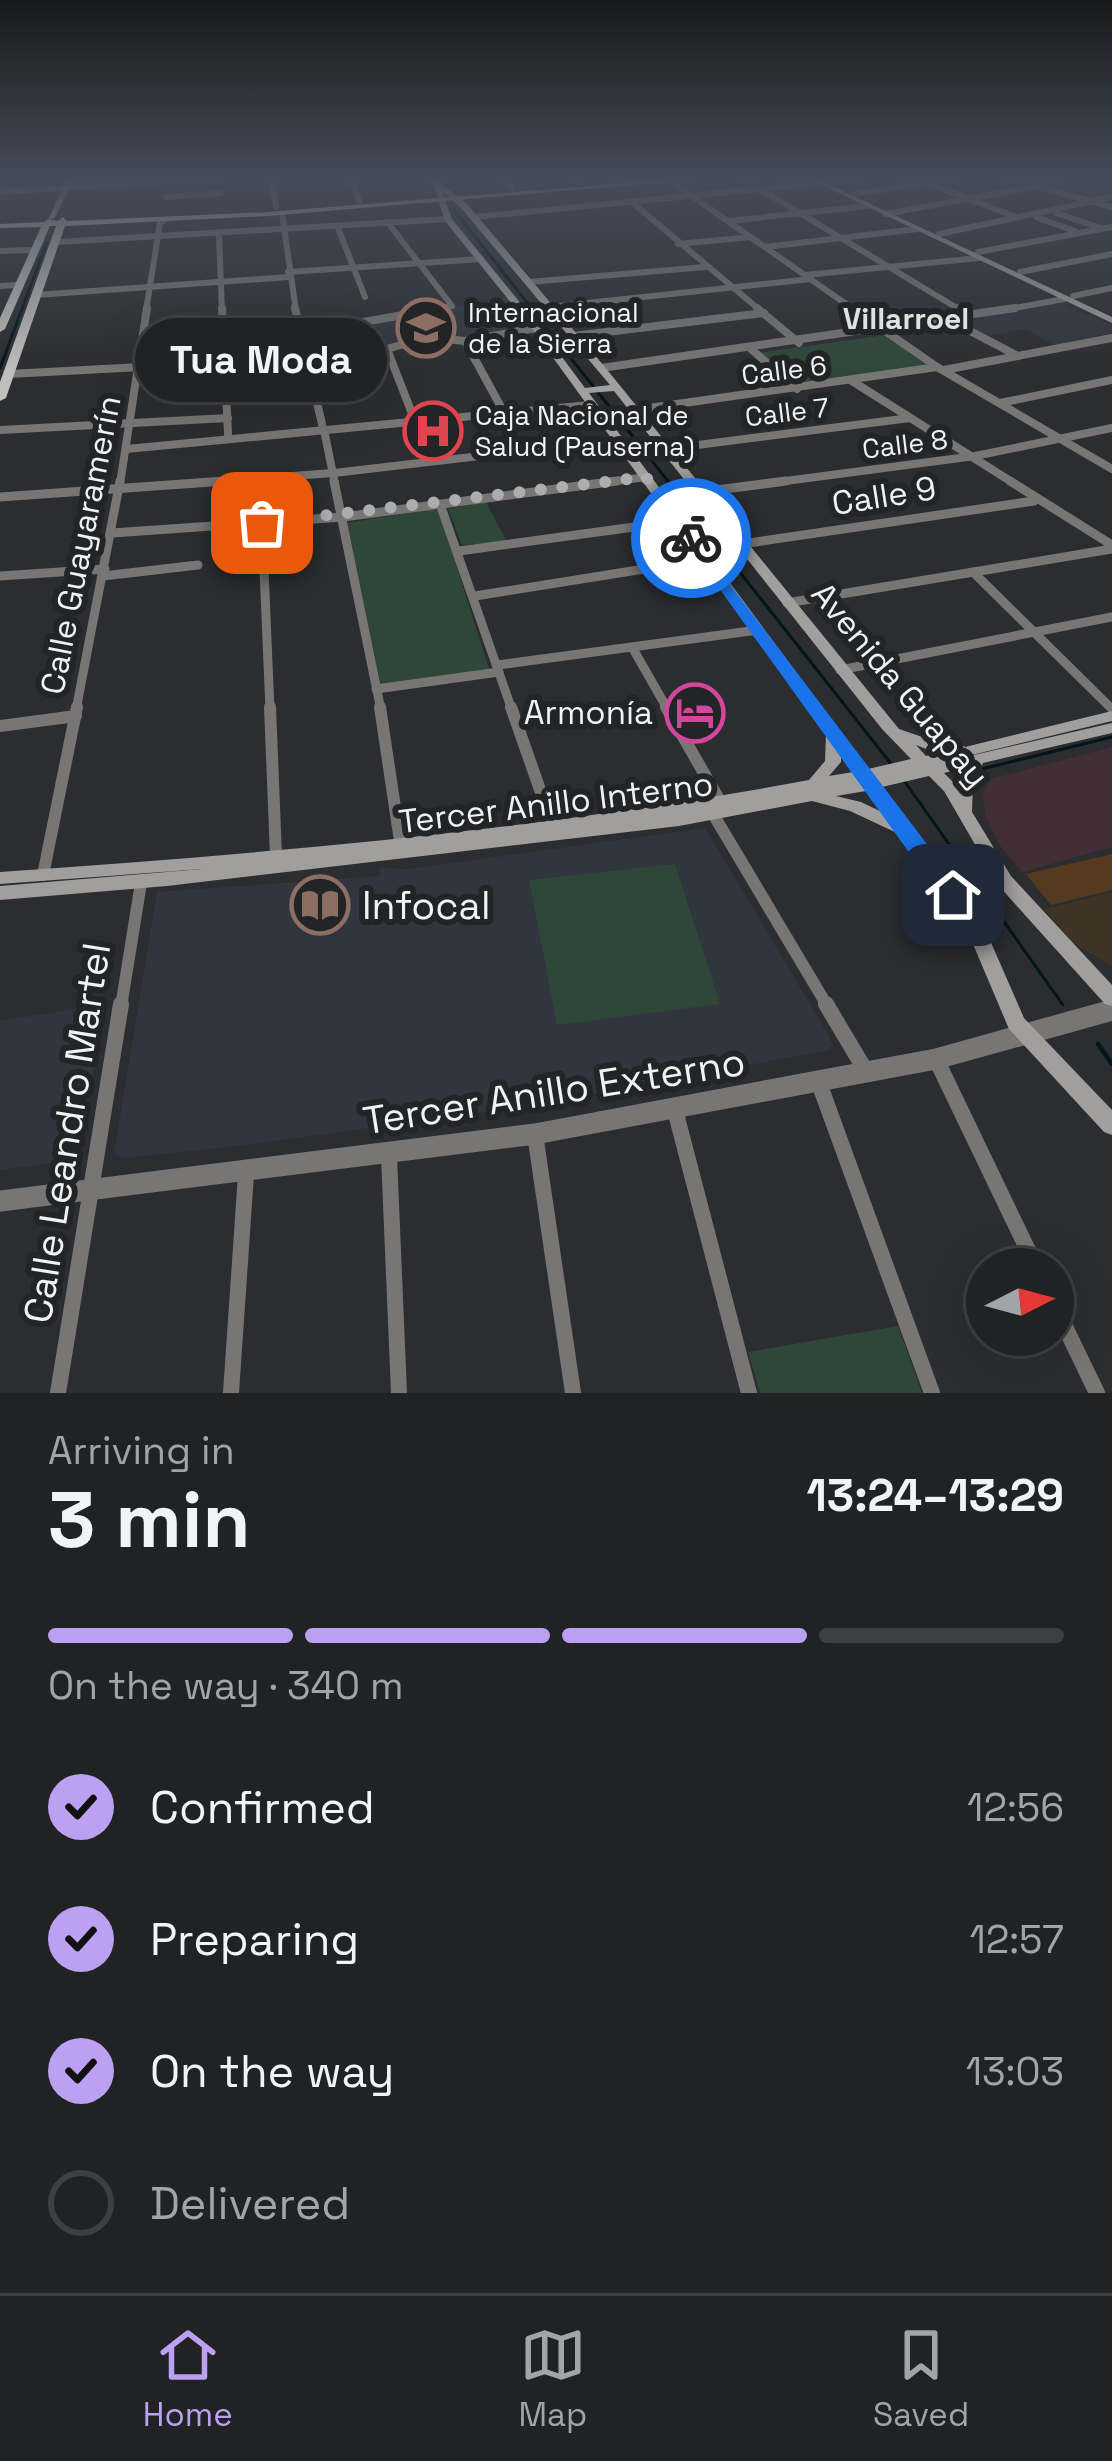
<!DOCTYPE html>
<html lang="en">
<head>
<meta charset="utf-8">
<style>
  :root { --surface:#212224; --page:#292a2c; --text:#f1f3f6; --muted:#a2a4a6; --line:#3e3f41; --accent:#bca0f2 }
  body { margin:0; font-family:"Space Grotesk",sans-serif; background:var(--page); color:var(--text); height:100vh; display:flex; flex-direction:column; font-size:45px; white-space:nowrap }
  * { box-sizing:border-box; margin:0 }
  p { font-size:39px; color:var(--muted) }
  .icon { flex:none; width:66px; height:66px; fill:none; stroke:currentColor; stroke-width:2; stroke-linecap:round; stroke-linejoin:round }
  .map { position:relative; height:1393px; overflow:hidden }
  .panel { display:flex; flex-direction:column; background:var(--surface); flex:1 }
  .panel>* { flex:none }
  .needle { width:78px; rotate:84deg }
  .buttons { position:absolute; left:966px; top:1248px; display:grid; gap:24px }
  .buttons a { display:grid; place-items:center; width:108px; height:108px; border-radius:50%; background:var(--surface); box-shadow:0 12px 48px #0002,0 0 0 3px var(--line); font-size:60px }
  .pin { position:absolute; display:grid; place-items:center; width:102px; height:102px; color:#fff; margin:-51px; border-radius:24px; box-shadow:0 6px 18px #0006 }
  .courier { position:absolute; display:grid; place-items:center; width:120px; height:120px; margin:-60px; border:9px solid #1a73e8; border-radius:50%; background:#fff; color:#222; box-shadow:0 3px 15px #0007 }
  .bubble { position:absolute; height:84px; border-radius:42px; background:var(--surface); box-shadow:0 12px 48px #0002,0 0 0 3px var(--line); font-size:39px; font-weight:700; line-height:84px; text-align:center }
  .summary em { font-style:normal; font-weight:700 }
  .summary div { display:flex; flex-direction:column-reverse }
  .summary { display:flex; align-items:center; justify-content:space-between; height:204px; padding:0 48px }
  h1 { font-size:78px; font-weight:700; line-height:90px }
  .bar { display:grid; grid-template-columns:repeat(4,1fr); gap:18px 12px; align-content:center; height:144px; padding:0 48px }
  .bar i { height:15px; border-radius:9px; background:var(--line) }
  .bar .active { background:var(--accent) }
  .bar p { grid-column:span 4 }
  ol { padding:0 48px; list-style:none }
  li { display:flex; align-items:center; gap:36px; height:132px }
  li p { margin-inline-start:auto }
  li .icon { padding:12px; border-radius:50%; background:var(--accent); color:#111; stroke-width:4 }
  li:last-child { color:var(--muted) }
  li i { width:66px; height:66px; border:6px solid var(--line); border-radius:50% }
  .menu { display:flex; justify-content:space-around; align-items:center; height:168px; border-top:3px solid var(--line); background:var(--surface); font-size:33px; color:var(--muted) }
  .menu a { display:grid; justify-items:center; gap:6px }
  .menu .active { color:var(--accent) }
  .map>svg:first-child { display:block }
  .commercial { fill:#3e3324 }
  .built { fill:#31353d }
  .medical { fill:#422f36 }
  .green { fill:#2f4739 }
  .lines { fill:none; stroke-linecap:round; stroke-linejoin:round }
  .stream-far1 { stroke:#00161a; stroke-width:3 }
  .stream { stroke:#00161a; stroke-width:4.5 }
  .building { fill:#553a1f }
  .minor-far4 { stroke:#777675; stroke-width:6 }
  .minor-far3 { stroke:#777675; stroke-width:8 }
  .minor-far2 { stroke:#777675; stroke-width:9 }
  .minor-far1 { stroke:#777675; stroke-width:12 }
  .minor { stroke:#777675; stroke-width:16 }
  .tertiary { stroke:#777675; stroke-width:21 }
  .secondary { fill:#a19f9d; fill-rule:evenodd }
  .primary { fill:#c1bfbc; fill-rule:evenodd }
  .route { fill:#1a73e8 }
  .done { stroke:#acadaf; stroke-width:12; stroke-dasharray:0 21.6 }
  .labels { text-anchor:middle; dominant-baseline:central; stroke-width:12; stroke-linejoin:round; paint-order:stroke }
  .far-poi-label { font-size:27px; fill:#f1f2f4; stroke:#222426; text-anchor:start }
  .far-street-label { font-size:27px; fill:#f1f2f4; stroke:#222426 }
  .far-neighbourhood-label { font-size:30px; font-weight:bold; fill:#dfe1e5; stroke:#222426 }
  .street-label { font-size:33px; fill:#f1f2f4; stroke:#222426 }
  .poi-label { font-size:33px; fill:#f1f2f4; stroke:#222426; text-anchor:end }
  .near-poi-label { font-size:39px; fill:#f1f2f4; stroke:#222426; text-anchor:start }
  .near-street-label { font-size:39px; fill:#f1f2f4; stroke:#222426 }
</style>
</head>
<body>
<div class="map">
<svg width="1112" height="1393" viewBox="0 0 1112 1393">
  <rect width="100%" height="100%" fill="#2c2d30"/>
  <!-- commercial -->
  <polygon class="commercial" points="1112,892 1112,966 1072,942 1044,909"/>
  <!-- built -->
  <g class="built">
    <polygon points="507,297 530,326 482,337 433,335 392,346 314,350 308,334"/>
    <polygon points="1058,303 1112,325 1112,333 1055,345 1024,329 984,337 958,322"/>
    <polygon points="705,828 828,1034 833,1045 829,1050 542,1104 230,1147 123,1158 114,1154 157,892 380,876 380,868 408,869"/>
    <polygon points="105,1004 78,1159 0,1170 0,1021"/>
  </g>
  <!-- medical -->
  <polygon class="medical" points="1112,747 1112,847 1022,872 1000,846 985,815 983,792 991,779"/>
  <!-- green -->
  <g class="green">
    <polygon points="885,335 926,365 796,384 759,353"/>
    <polygon points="486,502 507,542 462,545 448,509"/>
    <polygon points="433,509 439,511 489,669 381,686 347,523"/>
    <polygon points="675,864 720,1004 557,1025 529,880"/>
    <polygon points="898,1326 922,1393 760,1393 748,1352"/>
  </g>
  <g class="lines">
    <!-- stream-far1 -->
    <g class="stream-far1">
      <polyline points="454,210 892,765"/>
      <polyline points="0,368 47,242"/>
      <polyline points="982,769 1112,737"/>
      <polyline points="905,782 1063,1005"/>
    </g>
    <!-- stream -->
    <polyline class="stream" points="1098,1044 1112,1064"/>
  </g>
  <!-- building -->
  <polygon class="building" points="1112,854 1112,890 1051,905 1026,874"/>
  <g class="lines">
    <!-- minor-far4 -->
    <g class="minor-far4">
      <polyline points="271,177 276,207"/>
      <polyline points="351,177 359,201"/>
      <polyline points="501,177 512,189"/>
      <polyline points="572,177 579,183"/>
      <polyline points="740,177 962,311"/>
      <polyline points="912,177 1016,217"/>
      <polyline points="1003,177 1112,207"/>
      <polyline points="672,182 856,311"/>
      <polyline points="829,182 860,177"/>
      <polyline points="0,192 227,177"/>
      <polyline points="855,194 962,177"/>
      <polyline points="166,197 220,193"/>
      <polyline points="633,203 761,311"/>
      <polyline points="282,213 296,311"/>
      <polyline points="1056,213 1101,228"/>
      <polyline points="885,214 1038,186 1060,177"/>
      <polyline points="474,217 820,183"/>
      <polyline points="1036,217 1075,231"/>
      <polyline points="728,221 868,206"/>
      <polyline points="389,224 452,306 426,311"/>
      <polyline points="338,228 365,297"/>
      <polyline points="939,234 1112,197"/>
      <polyline points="219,236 222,311"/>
      <polyline points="57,242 448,219"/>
      <polyline points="678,244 751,237"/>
      <polyline points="765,247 917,229"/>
      <polyline points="0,251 32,250"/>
      <polyline points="978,252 1112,227"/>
      <polyline points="288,272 481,259"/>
      <polyline points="1020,272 1112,254"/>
      <polyline points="805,275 979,258"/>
      <polyline points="529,282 705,267"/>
      <polyline points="0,286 17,285"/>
      <polyline points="36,295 288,277"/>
      <polyline points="1073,296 1112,288"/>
      <polyline points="550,307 811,279"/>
      <polyline points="146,311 160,223 167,219"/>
      <polyline points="998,311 1064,299"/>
    </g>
    <!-- minor-far3 -->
    <g class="minor-far3">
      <polyline points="222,308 228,434"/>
      <polyline points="295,308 322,424"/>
      <polyline points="757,308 799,343"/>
      <polyline points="852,308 937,367 1112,469"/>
      <polyline points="957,308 969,315"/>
      <polyline points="947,319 1018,356"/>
      <polyline points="302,333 442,308"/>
      <polyline points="573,336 764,313"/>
      <polyline points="465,341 501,407"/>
      <polyline points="387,349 413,416"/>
      <polyline points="751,349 797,389"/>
      <polyline points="307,351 387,349 428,337 465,341 536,328"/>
      <polyline points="142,363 304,343"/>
      <polyline points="601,368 1015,308"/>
      <polyline points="944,370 1112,338"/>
      <polyline points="9,374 141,367"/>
      <polyline points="852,381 1015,484"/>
      <polyline points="1000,403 1112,380"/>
      <polyline points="635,410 937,367"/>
      <polyline points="0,430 228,418"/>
      <polyline points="324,430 335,484"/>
      <polyline points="126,449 590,405"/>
      <polyline points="666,449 910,418"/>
      <polyline points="120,484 147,308"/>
      <polyline points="183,484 334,473 618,440"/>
      <polyline points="594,484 646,477"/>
      <polyline points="763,484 975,456 1112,428"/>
    </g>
    <!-- minor-far2 -->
    <g class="minor-far2">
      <polyline points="334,481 381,710"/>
      <polyline points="1010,481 1112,545"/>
      <polyline points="701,492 786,481"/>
      <polyline points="0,497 225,481"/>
      <polyline points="440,504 512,710"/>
      <polyline points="262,523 270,710"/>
      <polyline points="112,533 343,517 617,481"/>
      <polyline points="742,544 1034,501"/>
      <polyline points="459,551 678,521"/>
      <polyline points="973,572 1112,709"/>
      <polyline points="0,576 105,569"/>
      <polyline points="103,576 198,565"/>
      <polyline points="475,596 707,559"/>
      <polyline points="787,603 1112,549"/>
      <polyline points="632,647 668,710"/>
      <polyline points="498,665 758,630"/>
      <polyline points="840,670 1112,617"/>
      <polyline points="376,689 499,672"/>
      <polyline points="76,710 120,481"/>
    </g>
    <!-- minor-far1 -->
    <g class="minor-far1">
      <polyline points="270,707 276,856"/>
      <polyline points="380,707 400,841"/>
      <polyline points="511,707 552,824"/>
      <polyline points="666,707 720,801"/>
      <polyline points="0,726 76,716"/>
      <polyline points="713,814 828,1007"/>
      <polyline points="43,875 77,707"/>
      <polyline points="121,1007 141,883"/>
    </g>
    <!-- minor -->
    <g class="minor">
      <polyline points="826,1004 867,1073"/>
      <polyline points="936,1059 1037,1269"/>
      <polyline points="819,1083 932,1393"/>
      <polyline points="675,1110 749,1393"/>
      <polyline points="535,1134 573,1393"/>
      <polyline points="389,1156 399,1393"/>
      <polyline points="1053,1302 1097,1393"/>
      <polyline points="58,1393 121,1004"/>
      <polyline points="231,1393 246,1174"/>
    </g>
    <!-- tertiary -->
    <polyline class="tertiary" points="0,1201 535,1134 936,1059 1112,1010"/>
    <!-- secondary -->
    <g class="secondary">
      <polygon points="68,177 74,177 55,218 48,220"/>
      <path d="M427,177H434L467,204L604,366L899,729L934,741L958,743L965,747L1112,711V721L935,764L1112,723V733L983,763L973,784L972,812L1011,876L1112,985V1006L1105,1004L999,886L944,791L929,776L882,787L982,922L1024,1018L1112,1110V1135L1104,1132L1009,1029L967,930L897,833L850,811L812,801L679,826L167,886L0,900V886L202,869L0,884V872C271,853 542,830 809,780L825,761L826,735L533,330L445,221L434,187L436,185ZM442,191L461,208L610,385L585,388L539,326L452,219ZM614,391L882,729L911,759L868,769L589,393ZM916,745L931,751L943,752L926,756ZM841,756L853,772L829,776L841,762ZM965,768L957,786L944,773ZM866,791L882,812L861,802L836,796Z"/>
      <polygon points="805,177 813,177 1112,317 1112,323"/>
    </g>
    <!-- primary -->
    <g class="primary">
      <polygon points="699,177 730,177 268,216 65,226 6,398 0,401 0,382 56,226 50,226 5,329 0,332 0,318 41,227 0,228 0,224 44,222 48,219 58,221 63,217 67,221 268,212"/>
      <polygon points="802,177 813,177 809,179"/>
    </g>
  </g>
  <!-- sky -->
  <linearGradient id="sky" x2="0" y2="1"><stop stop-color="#18191a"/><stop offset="0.48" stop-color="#454c59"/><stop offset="1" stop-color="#454c59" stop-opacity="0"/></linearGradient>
  <rect width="1112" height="372" fill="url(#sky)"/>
  <!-- route -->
  <polygon class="route" points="691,533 961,889 961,901 944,901 683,538"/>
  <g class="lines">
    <!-- done -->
    <polyline class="done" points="262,523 646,477 691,538"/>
  </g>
  <!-- icons -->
  <defs>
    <g id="school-ring" transform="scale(3)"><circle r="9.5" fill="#222426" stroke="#8d6e63" stroke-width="1.5"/><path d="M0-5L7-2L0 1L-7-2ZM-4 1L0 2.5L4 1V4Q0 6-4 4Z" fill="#8d6e63"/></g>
    <g id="hospital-ring" transform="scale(3)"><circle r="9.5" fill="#222426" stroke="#e0444e" stroke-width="1.5"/><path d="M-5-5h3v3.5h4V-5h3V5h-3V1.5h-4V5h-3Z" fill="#e0444e"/></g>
    <g id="hotel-ring" transform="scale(3)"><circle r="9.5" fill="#222426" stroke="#d1479c" stroke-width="1.5"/><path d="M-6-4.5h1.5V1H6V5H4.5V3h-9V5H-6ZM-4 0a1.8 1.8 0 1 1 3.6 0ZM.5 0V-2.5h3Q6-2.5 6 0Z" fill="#d1479c"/></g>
    <g id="library-ring" transform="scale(3)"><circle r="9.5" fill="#222426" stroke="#8d6e63" stroke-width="1.5"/><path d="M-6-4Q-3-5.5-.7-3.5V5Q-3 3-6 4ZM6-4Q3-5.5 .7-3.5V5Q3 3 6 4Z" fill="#8d6e63"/></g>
  </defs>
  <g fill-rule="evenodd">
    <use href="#school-ring" x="426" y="328"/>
    <use href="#hospital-ring" x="433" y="431"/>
    <use href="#hotel-ring" x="695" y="713"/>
    <use href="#library-ring" x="320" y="905"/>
  </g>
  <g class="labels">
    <!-- far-poi labels -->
    <g class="far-poi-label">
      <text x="468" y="312">Internacional<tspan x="468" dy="31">de la Sierra</tspan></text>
      <text x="475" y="415">Caja Nacional de<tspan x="475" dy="31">Salud (Pauserna)</tspan></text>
    </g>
    <!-- far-street labels -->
    <g class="far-street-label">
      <text transform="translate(784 370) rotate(-7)">Calle 6</text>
      <text transform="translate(787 412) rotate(-7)">Calle 7</text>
      <text transform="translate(905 444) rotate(-7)">Calle 8</text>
    </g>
    <!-- far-neighbourhood labels -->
    <g class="far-neighbourhood-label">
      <text x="906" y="318">Villarroel</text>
    </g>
    <!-- street labels -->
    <g class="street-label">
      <text transform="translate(884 496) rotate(-9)">Calle 9</text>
      <text transform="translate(81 545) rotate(-79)">Calle Guayaramerín</text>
      <text transform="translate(900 685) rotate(50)">Avenida Guapay</text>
      <text transform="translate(556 803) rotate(-7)">Tercer Anillo Interno</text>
    </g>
    <!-- poi labels -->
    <g class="poi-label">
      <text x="653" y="713">Armonía</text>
    </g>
    <!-- near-poi labels -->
    <g class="near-poi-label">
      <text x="362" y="905">Infocal</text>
    </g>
    <!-- near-street labels -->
    <g class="near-street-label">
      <text transform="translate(554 1091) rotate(-9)">Tercer Anillo Externo</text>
      <text transform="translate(67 1133) rotate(-81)">Calle Leandro Martel</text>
    </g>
  </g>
</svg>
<div class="buttons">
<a><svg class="needle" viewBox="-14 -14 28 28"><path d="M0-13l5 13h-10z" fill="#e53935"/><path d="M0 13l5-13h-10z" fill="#a2a4a6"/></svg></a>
</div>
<div class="pin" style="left:262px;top:523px;background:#ea580c"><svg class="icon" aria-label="bag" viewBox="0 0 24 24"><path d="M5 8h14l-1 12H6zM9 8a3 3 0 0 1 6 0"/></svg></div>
<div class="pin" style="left:953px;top:895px;background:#1f2937"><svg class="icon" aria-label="home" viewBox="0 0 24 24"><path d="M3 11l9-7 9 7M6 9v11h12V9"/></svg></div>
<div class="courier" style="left:691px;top:538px"><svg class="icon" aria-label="bike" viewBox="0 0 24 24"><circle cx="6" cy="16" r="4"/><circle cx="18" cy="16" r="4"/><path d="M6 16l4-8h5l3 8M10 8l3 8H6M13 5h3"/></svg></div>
<div class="bubble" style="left:135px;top:318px;width:252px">Tua Moda</div>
</div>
<section class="panel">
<div class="summary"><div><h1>3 min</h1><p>Arriving in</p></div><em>13:24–13:29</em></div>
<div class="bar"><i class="active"></i><i class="active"></i><i class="active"></i><i></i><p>On the way · 340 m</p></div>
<ol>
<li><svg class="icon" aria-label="check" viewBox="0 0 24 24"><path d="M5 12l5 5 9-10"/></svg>Confirmed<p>12:56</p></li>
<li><svg class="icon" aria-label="check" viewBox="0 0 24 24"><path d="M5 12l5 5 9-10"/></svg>Preparing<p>12:57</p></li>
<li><svg class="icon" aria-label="check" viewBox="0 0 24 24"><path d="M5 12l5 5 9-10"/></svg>On the way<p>13:03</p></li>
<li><i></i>Delivered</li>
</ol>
</section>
<nav class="menu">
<a class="active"><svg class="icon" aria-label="home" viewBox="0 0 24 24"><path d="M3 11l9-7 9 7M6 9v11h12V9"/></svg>Home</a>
<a><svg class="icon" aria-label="map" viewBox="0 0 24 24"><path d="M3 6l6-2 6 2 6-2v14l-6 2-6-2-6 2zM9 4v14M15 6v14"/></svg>Map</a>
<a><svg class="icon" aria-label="saved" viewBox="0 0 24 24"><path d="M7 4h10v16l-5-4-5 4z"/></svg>Saved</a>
</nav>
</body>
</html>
